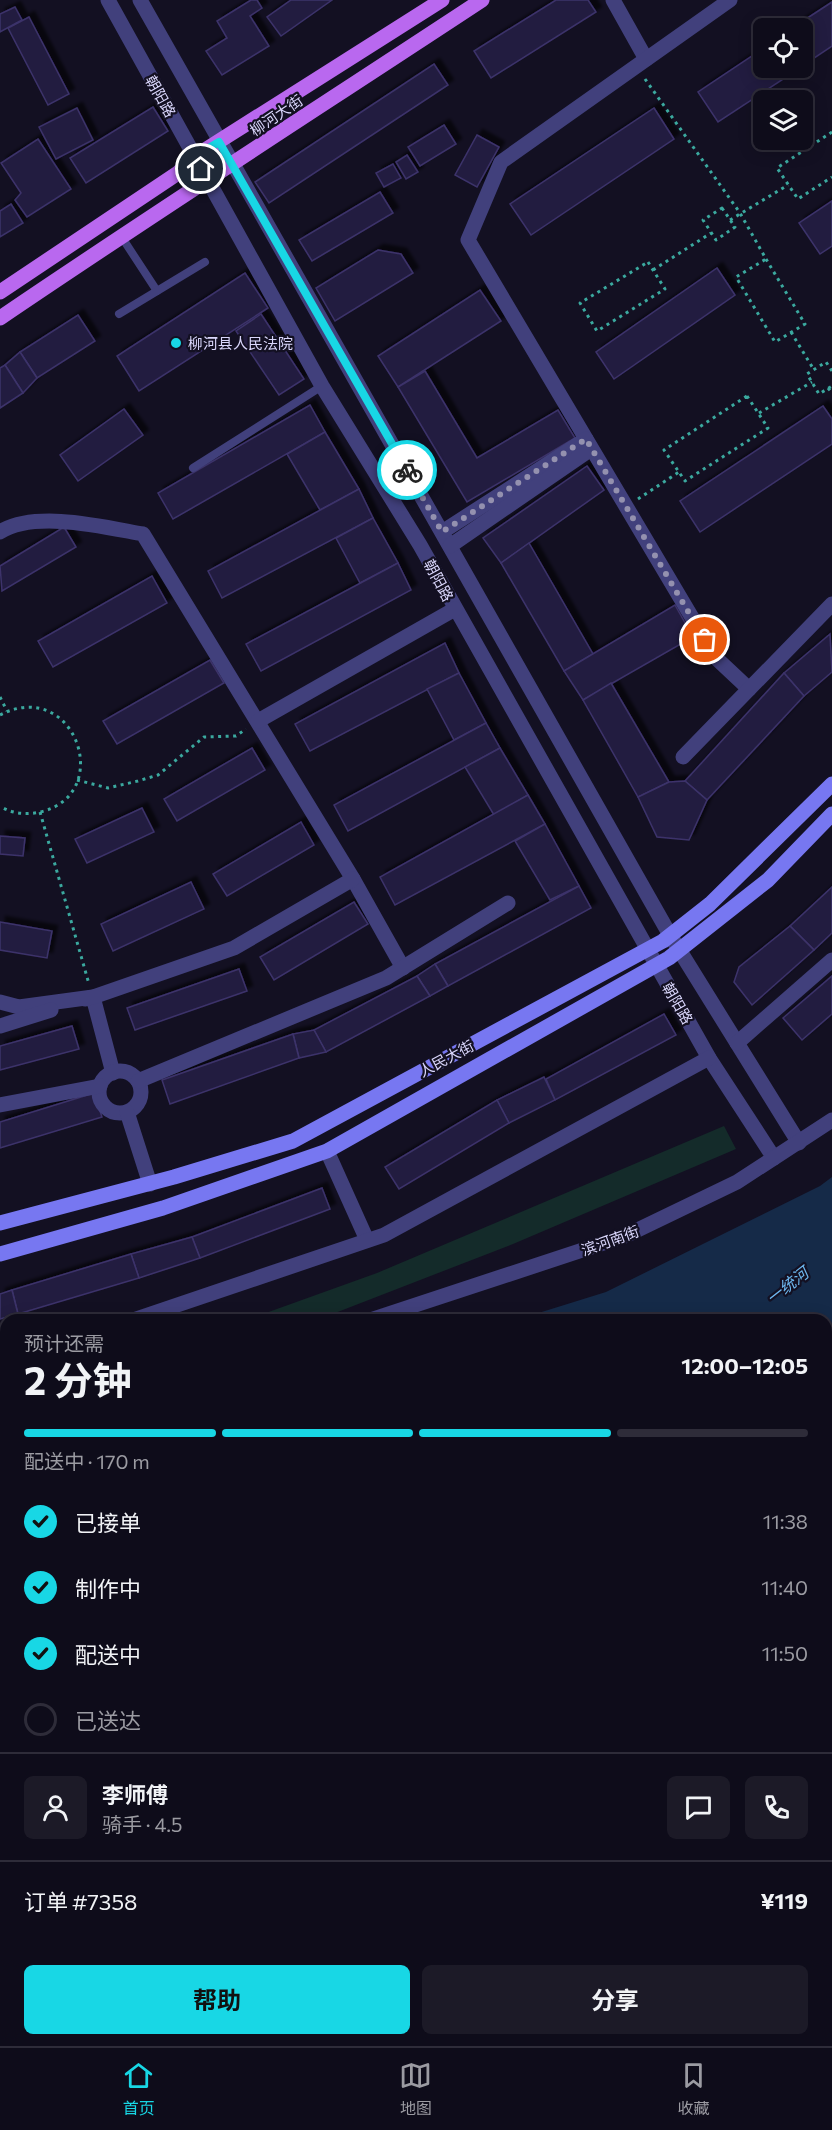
<!DOCTYPE html>
<html lang="zh">
<head>
<meta charset="utf-8">
<style>
  :root { --surface:#0e0c1a; --page:#1c1a27; --text:#f1f3f6; --muted:#9b9ba2; --line:#2e2c39; --accent:#18d7e5 }
  body { margin:0; font-family:Commissioner,"Noto Sans SC",sans-serif; background:var(--page); color:var(--text); height:100vh; display:flex; flex-direction:column; font-size:22px; white-space:nowrap }
  * { box-sizing:border-box; margin:0 }
  p { font-size:20px; color:var(--muted) }
  .icon { flex:none; width:33px; height:33px; fill:none; stroke:currentColor; stroke-width:2; stroke-linecap:round; stroke-linejoin:round }
  .map { position:relative; flex:1; overflow:hidden }
  .details { position:absolute; left:0px; top:1314px; width:832px; height:732px; display:flex; flex-direction:column; background:var(--surface); border-radius:18px 18px 0 0; box-shadow:0 3px 15px #0003,0 0 0 2px var(--line) }
  .details>* { flex:none }
  .buttons { position:absolute; left:753px; top:18px; display:grid; gap:12px }
  .buttons a { display:grid; place-items:center; width:60px; height:60px; border-radius:9px; background:var(--surface); box-shadow:0 3px 15px #0003,0 0 0 2px var(--line); font-size:30px }
  .pin { position:absolute; display:grid; place-items:center; width:51px; height:51px; color:#fff; margin:-26px; border:3px solid #fff; border-radius:50%; box-shadow:0 2px 6px #0007 }
  .courier { position:absolute; display:grid; place-items:center; width:60px; height:60px; margin:-30px; border:4px solid #18d7e5; border-radius:50%; background:#fff; color:#222; box-shadow:0 2px 8px #0007 }
  .summary em { font-style:normal; font-weight:700 }
  .summary div { display:flex; flex-direction:column-reverse }
  .summary { display:flex; align-items:center; justify-content:space-between; height:102px; padding:0 24px }
  h1 { font-size:39px; font-weight:700; line-height:45px }
  .bar { display:grid; grid-template-columns:repeat(4,1fr); gap:9px 6px; align-content:center; height:72px; padding:0 24px }
  .bar i { height:8px; border-radius:4px; background:var(--line) }
  .bar .current { background:var(--accent) }
  .bar p { grid-column:span 4 }
  .line { display:flex; align-items:center; gap:15px; padding:0 24px; border-top:2px solid var(--line) }
  .line div { flex:1 }
  .round { display:grid; place-items:center; flex:none; width:63px; height:63px; border-radius:9px; background:var(--page) }
  ol { padding:0 24px; list-style:none }
  li { display:flex; align-items:center; gap:18px; height:66px }
  li p { margin-inline-start:auto }
  li .icon { padding:6px; border-radius:50%; background:var(--accent); color:#111; stroke-width:4 }
  li:last-child { color:var(--muted) }
  li i { width:33px; height:33px; border:3px solid var(--line); border-radius:50% }
  .cta { display:flex; gap:12px; margin-top:auto; padding:12px 24px }
  .cta a { flex:1; height:69px; border-radius:9px; background:var(--accent); color:#111; font-size:24px; font-weight:700; line-height:69px; text-align:center }
  .cta a+a { background:var(--page); color:var(--text) }
  .dock { display:flex; justify-content:space-around; align-items:center; height:84px; border-top:2px solid var(--line); background:var(--surface); font-size:16px; color:var(--muted) }
  .dock a { display:grid; justify-items:center; gap:3px }
  .dock .current { color:var(--accent) }
  .map>svg:first-child { display:block }
  .green { fill:#142b2a }
  .water { fill:#152a48 }
  .building { fill:#241e41; stroke:#3c336b; stroke-width:1.5; filter:url(#shadow) }
  .lines { fill:none; stroke-linecap:round; stroke-linejoin:round }
  .path { stroke:#3ba99f; stroke-width:3; stroke-dasharray:3 4.5; stroke-linecap:butt }
  .lane { stroke:#41407c; stroke-width:8 }
  .street { stroke:#41407c; stroke-width:15 }
  .secondary { stroke:#7777f1; stroke-width:15 }
  .primary { stroke:#b968ef; stroke-width:15 }
  .done { stroke:#9491af; stroke-width:6; stroke-dasharray:0 10.8 }
  .route { stroke:#18d7e5; stroke-width:8 }
  .poi-dot { fill:#18d7e5; stroke:#131022; stroke-width:2 }
  .labels { text-anchor:middle; dominant-baseline:central; stroke-width:4.5; stroke-linejoin:round; paint-order:stroke }
  .street-label { font-size:15px; fill:#d9d6fb; stroke:#131022 }
  .poi-label { font-size:15px; fill:#d9d6fb; stroke:#131022; text-anchor:start }
  .water-label { font-size:16px; font-style:italic; fill:#6eb8f0; stroke:#131022 }
</style>
</head>
<body>
<div class="map">
<svg width="832" height="2046" viewBox="0 0 832 2046">
  <defs>
    <filter id="shadow"><feDropShadow dx="5.5" dy="-5.5" stdDeviation="1.5" flood-color="#0009"/></filter>
  </defs>
  <rect width="100%" height="100%" fill="#131022"/>
  <!-- green -->
  <g class="green">
    <polygon points="724,1126 736,1149 513,1244 317,1320 246,1320 377,1273"/>
    <polygon points="832,1377 832,1482 827,1485 827,1380"/>
    <polygon points="13,2040 164,2040 162,2046 12,2046"/>
  </g>
  <!-- water -->
  <g class="water">
    <polygon points="832,1177 832,1377 827,1380 826,1320 516,1320 606,1292 820,1186"/>
    <polygon points="6,1519 6,2040 13,2040 12,2046 0,2046 0,1523"/>
  </g>
  <!-- building -->
  <g class="building">
    <polygon points="251,0 257,0 262,8 250,16 269,46 222,75 206,51 227,38 217,21"/>
    <polygon points="291,0 332,0 281,36 267,17"/>
    <polygon points="556,0 588,0 596,12 491,78 474,51"/>
    <polygon points="832,2 832,46 802,66 802,28 792,28"/>
    <polygon points="15,7 22,20 0,32 0,14"/>
    <polygon points="29,17 69,94 48,105 8,28"/>
    <polygon points="764,48 764,68 800,68 718,122 698,92"/>
    <polygon points="434,64 448,85 269,203 255,182"/>
    <polygon points="153,107 168,131 86,183 70,158"/>
    <polygon points="77,108 93,140 56,159 39,127"/>
    <polygon points="654,108 674,139 531,235 510,204"/>
    <polygon points="444,125 456,144 420,166 408,147"/>
    <polygon points="477,135 499,147 477,187 455,175"/>
    <polygon points="38,139 71,189 27,217 15,200 21,193 1,163"/>
    <polygon points="407,155 418,172 406,179 396,162"/>
    <polygon points="393,164 401,178 384,187 376,173"/>
    <polygon points="380,192 393,213 312,261 299,240"/>
    <polygon points="832,201 832,246 820,254 799,223"/>
    <polygon points="11,204 23,223 0,237 0,211"/>
    <polygon points="378,250 401,254 413,273 335,321 316,288"/>
    <polygon points="717,268 735,295 614,379 596,352"/>
    <polygon points="245,273 268,308 139,391 117,356"/>
    <polygon points="480,290 501,321 398,387 378,356"/>
    <polygon points="261,314 304,379 279,395 236,331"/>
    <polygon points="78,315 95,341 37,378 20,352"/>
    <polygon points="20,352 37,378 23,393 5,365"/>
    <polygon points="5,365 23,393 0,408 0,368"/>
    <polygon points="425,371 477,458 558,410 575,438 467,502 398,387"/>
    <polygon points="310,405 325,432 173,519 158,493"/>
    <polygon points="823,406 832,419 832,444 700,532 680,501"/>
    <polygon points="124,409 143,435 78,481 60,455"/>
    <polygon points="325,432 359,489 320,510 287,454"/>
    <polygon points="587,466 604,490 501,563 483,538"/>
    <polygon points="359,489 373,518 222,598 208,571"/>
    <polygon points="373,518 398,563 360,583 336,538"/>
    <polygon points="64,527 76,547 2,591 0,566"/>
    <polygon points="529,543 593,654 564,671 501,563"/>
    <polygon points="398,563 411,590 261,671 246,644"/>
    <polygon points="152,576 167,603 53,667 38,641"/>
    <polygon points="675,605 693,637 583,700 564,671"/>
    <polygon points="830,634 832,672 804,696 784,673"/>
    <polygon points="445,643 459,673 310,751 295,724"/>
    <polygon points="210,660 224,683 117,744 103,721"/>
    <polygon points="459,673 486,723 454,740 427,689"/>
    <polygon points="784,673 804,696 707,800 685,781"/>
    <polygon points="611,683 669,782 638,797 583,700"/>
    <polygon points="486,723 500,748 348,831 334,805"/>
    <polygon points="252,748 265,770 177,821 164,799"/>
    <polygon points="500,748 528,795 494,815 465,767"/>
    <polygon points="685,781 707,800 689,840 657,837 638,797 669,782"/>
    <polygon points="528,795 545,824 395,905 380,877"/>
    <polygon points="142,808 154,832 87,863 75,839"/>
    <polygon points="301,822 314,845 227,896 213,874"/>
    <polygon points="545,824 579,886 550,900 515,841"/>
    <polygon points="0,836 25,838 23,856 0,854"/>
    <polygon points="191,882 204,909 113,951 101,924"/>
    <polygon points="579,886 591,908 448,986 435,964"/>
    <polygon points="832,887 832,933 814,950 790,926"/>
    <polygon points="354,902 368,924 274,980 260,957"/>
    <polygon points="0,922 52,931 47,958 0,950"/>
    <polygon points="790,926 814,950 752,1005 734,982 739,967"/>
    <polygon points="435,964 448,986 430,996 417,976"/>
    <polygon points="239,969 247,991 135,1030 127,1008"/>
    <polygon points="417,976 430,996 326,1052 314,1030"/>
    <polygon points="832,976 832,1014 802,1040 783,1018"/>
    <polygon points="664,1014 676,1035 555,1100 546,1079"/>
    <polygon points="72,1026 79,1049 0,1070 0,1046"/>
    <polygon points="314,1030 326,1052 299,1058 293,1034"/>
    <polygon points="293,1034 299,1058 170,1104 162,1080"/>
    <polygon points="544,1077 555,1100 509,1123 497,1100"/>
    <polygon points="94,1093 102,1117 0,1148 0,1122"/>
    <polygon points="497,1100 509,1123 399,1189 385,1167"/>
    <polygon points="322,1188 330,1209 200,1258 192,1237"/>
    <polygon points="192,1237 200,1258 139,1278 131,1254"/>
    <polygon points="131,1254 139,1278 18,1314 12,1290"/>
    <polygon points="12,1290 18,1314 0,1319 0,1294"/>
    <polygon points="826,1590 832,1595 832,1612 826,1617"/>
    <polygon points="832,1729 832,1759 826,1753 826,1735"/>
  </g>
  <g class="lines">
    <!-- path -->
    <g class="path">
      <polyline points="645,79 740,213 766,259"/>
      <polyline points="832,132 777,168 798,199 832,177"/>
      <polygon points="722,208 735,227 716,240 703,220"/>
      <polyline points="730,220 788,185"/>
      <polygon points="766,259 805,324 775,342 736,277"/>
      <polygon points="648,262 665,289 597,331 580,303"/>
      <polyline points="653,270 711,233"/>
      <polyline points="791,332 814,370"/>
      <polyline points="832,371 826,362 807,374 819,394 832,386"/>
      <polyline points="828,388 832,393"/>
      <polygon points="747,396 768,428 685,481 664,450"/>
      <polyline points="759,413 812,382"/>
      <polyline points="638,499 679,472"/>
      <polyline points="0,697 7,711"/>
      <path d="M0,715C75,676 116,795 40,812C26,815 12,814 0,806"/>
      <polyline points="77,780 108,788 138,781 158,775 204,737 236,736 246,729"/>
      <polyline points="40,812 89,984"/>
    </g>
    <!-- lane -->
    <g class="lane">
      <polyline points="121,236 157,291"/>
      <polyline points="119,314 205,262"/>
      <polyline points="193,468 322,386"/>
    </g>
    <!-- street -->
    <g class="street">
      <polyline points="108,0 322,386 420,545 709,1058 774,1158"/>
      <polyline points="140,0 670,935 799,1143"/>
      <polyline points="613,0 646,59"/>
      <polyline points="730,0 501,162 468,240 716,658 749,689"/>
      <path d="M0,532C35,510 104,527 143,534L353,879L403,968"/>
      <polyline points="442,532 586,439"/>
      <polyline points="450,546 591,449"/>
      <polyline points="258,721 455,609"/>
      <polyline points="683,757 832,604"/>
      <polyline points="85,999 93,997 113,1073"/>
      <polyline points="0,1002 19,1007 93,997 234,948 353,879"/>
      <polyline points="0,1026 51,1010"/>
      <polyline points="737,1043 832,960"/>
      <circle cx="120" cy="1092" r="21"/>
      <polyline points="138,1081 386,978 508,903"/>
      <polyline points="0,1105 100,1086"/>
      <polyline points="127,1112 150,1184"/>
      <polyline points="327,1151 367,1240"/>
      <polyline points="133,1320 384,1235 709,1058"/>
      <polyline points="370,1320 625,1236 737,1182 832,1120"/>
      <polyline points="0,1371 6,1367"/>
      <polyline points="0,1470 6,1467"/>
      <polyline points="826,1503 832,1500"/>
      <polyline points="826,1695 832,1691"/>
      <polyline points="826,1824 832,1829"/>
      <polyline points="191,2046 194,2040"/>
    </g>
    <!-- secondary -->
    <g class="secondary">
      <polyline points="0,1223 174,1177 293,1141 663,941 710,904 832,784"/>
      <polyline points="0,1254 163,1208 327,1151 669,958 768,880 832,814"/>
    </g>
    <!-- primary -->
    <g class="primary">
      <polyline points="0,292 178,173 194,157 442,0"/>
      <path d="M0,318C159,210 321,106 482,0"/>
    </g>
  </g>
  <g class="lines">
    <!-- done -->
    <polyline class="done" points="407,470 442,532 586,439 705,640"/>
    <!-- route -->
    <polyline class="route" points="201,169 194,157 219,142 407,470"/>
  </g>
  <!-- markers -->
  <circle class="poi-dot" cx="176" cy="343" r="6"/>
  <g class="labels">
    <!-- street labels -->
    <g class="street-label">
      <text transform="translate(161 96) rotate(61)">朝阳路</text>
      <text transform="translate(276 115) rotate(-34)">柳河大街</text>
      <text transform="translate(439 580) rotate(62)">朝阳路</text>
      <text transform="translate(678 1003) rotate(60)">朝阳路</text>
      <text transform="translate(446 1058) rotate(-28)">人民大街</text>
      <text transform="translate(610 1240) rotate(-20)">滨河南街</text>
    </g>
    <!-- poi labels -->
    <g class="poi-label">
      <text x="188" y="343">柳河县人民法院</text>
    </g>
    <!-- water labels -->
    <g class="water-label">
      <text transform="translate(787 1285) rotate(-38)">一统河</text>
    </g>
  </g>
</svg>
<div class="buttons">
<a><svg class="icon" aria-label="locate" viewBox="0 0 24 24"><circle cx="12" cy="12" r="6"/><path d="M12 2v4M12 18v4M2 12h4M18 12h4"/></svg></a>
<a><svg class="icon" aria-label="layers" viewBox="0 0 24 24"><path d="M12 4l9 5-9 5-9-5zM3 14l9 5 9-5"/></svg></a>
</div>
<div class="pin" style="left:705px;top:640px;background:#ea580c"><svg class="icon" aria-label="bag" viewBox="0 0 24 24"><path d="M5 8h14l-1 12H6zM9 8a3 3 0 0 1 6 0"/></svg></div>
<div class="pin" style="left:201px;top:169px;background:#1f2937"><svg class="icon" aria-label="home" viewBox="0 0 24 24"><path d="M3 11l9-7 9 7M6 9v11h12V9"/></svg></div>
<div class="courier" style="left:407px;top:470px"><svg class="icon" aria-label="bike" viewBox="0 0 24 24"><circle cx="6" cy="16" r="4"/><circle cx="18" cy="16" r="4"/><path d="M6 16l4-8h5l3 8M10 8l3 8H6M13 5h3"/></svg></div>
<section class="details">
<div class="summary"><div><h1>2 分钟</h1><p>预计还需</p></div><em>12:00–12:05</em></div>
<div class="bar"><i class="current"></i><i class="current"></i><i class="current"></i><i></i><p>配送中 · 170 m</p></div>
<ol>
<li><svg class="icon" aria-label="check" viewBox="0 0 24 24"><path d="M5 12l5 5 9-10"/></svg>已接单<p>11:38</p></li>
<li><svg class="icon" aria-label="check" viewBox="0 0 24 24"><path d="M5 12l5 5 9-10"/></svg>制作中<p>11:40</p></li>
<li><svg class="icon" aria-label="check" viewBox="0 0 24 24"><path d="M5 12l5 5 9-10"/></svg>配送中<p>11:50</p></li>
<li><i></i>已送达</li>
</ol>
<div class="line" style="height:108px"><a class="round"><svg class="icon" aria-label="person" viewBox="0 0 24 24"><circle cx="12" cy="8" r="4"/><path d="M4 21q1-7 8-7t8 7"/></svg></a><div><b>李师傅</b><p>骑手 · 4.5</p></div><a class="round"><svg class="icon" aria-label="chat" viewBox="0 0 24 24"><path d="M4 5h16v11H9l-5 4z"/></svg></a><a class="round"><svg class="icon" aria-label="phone" viewBox="0 0 24 24"><path d="M5 4h4l2 5-3 2q2 4 5 5l2-3 5 2v4C11 20 4 13 5 4z"/></svg></a></div>
<div class="line" style="height:78px"><div>订单 #7358</div><b>¥119</b></div>
<div class="cta"><a>帮助</a><a>分享</a></div>
</section>
</div>
<nav class="dock">
<a class="current"><svg class="icon" aria-label="home" viewBox="0 0 24 24"><path d="M3 11l9-7 9 7M6 9v11h12V9"/></svg>首页</a>
<a><svg class="icon" aria-label="map" viewBox="0 0 24 24"><path d="M3 6l6-2 6 2 6-2v14l-6 2-6-2-6 2zM9 4v14M15 6v14"/></svg>地图</a>
<a><svg class="icon" aria-label="saved" viewBox="0 0 24 24"><path d="M7 4h10v16l-5-4-5 4z"/></svg>收藏</a>
</nav>
</body>
</html>
